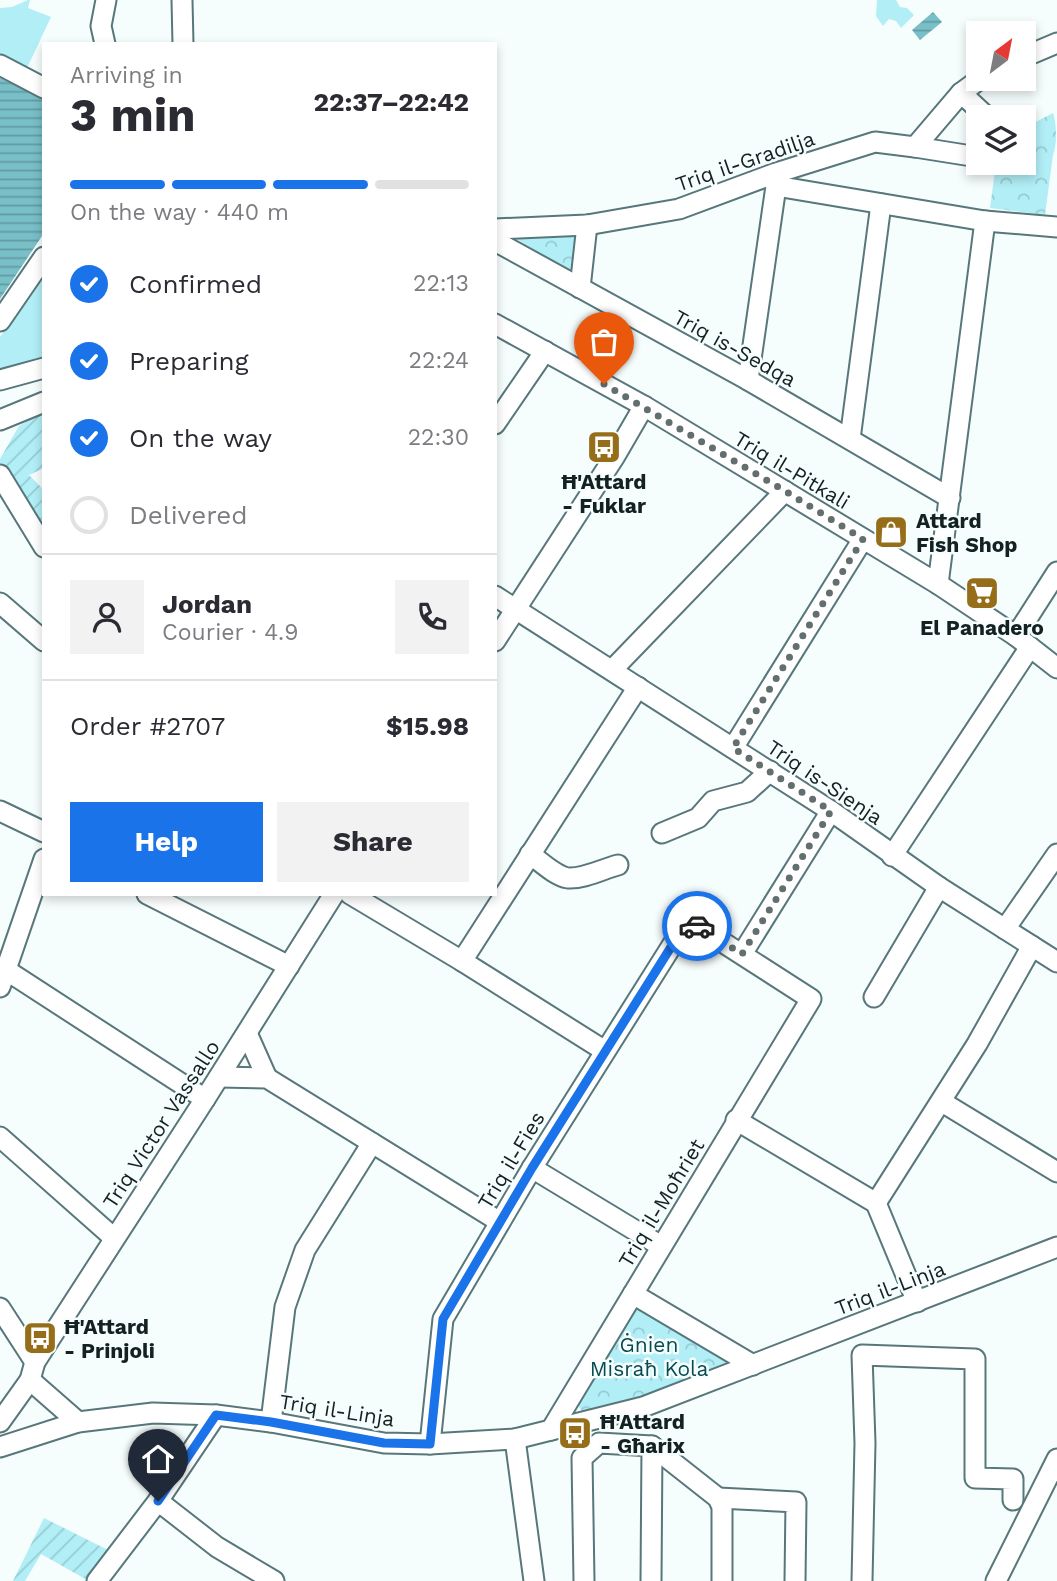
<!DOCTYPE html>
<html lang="en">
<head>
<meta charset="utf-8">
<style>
  :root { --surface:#fff; --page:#f2f2f3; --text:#2b2b33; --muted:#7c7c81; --line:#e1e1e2; --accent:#1a73e8 }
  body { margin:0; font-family:"Work Sans",sans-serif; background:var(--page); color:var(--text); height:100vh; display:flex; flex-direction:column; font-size:26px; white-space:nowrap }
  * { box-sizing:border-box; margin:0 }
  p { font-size:23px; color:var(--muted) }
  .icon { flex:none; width:38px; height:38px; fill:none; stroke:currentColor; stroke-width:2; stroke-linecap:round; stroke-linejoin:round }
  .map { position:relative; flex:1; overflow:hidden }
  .panel { position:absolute; left:42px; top:42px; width:455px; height:854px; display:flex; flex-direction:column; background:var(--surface); border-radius:0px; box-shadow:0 4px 10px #0003 }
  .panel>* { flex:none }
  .needle { width:46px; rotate:32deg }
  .buttons { position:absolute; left:966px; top:21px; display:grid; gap:14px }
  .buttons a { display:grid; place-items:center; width:70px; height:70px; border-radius:0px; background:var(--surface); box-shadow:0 4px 10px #0003; font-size:35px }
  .pin { position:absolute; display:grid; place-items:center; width:60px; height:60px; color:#fff; margin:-72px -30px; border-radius:50% 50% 50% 0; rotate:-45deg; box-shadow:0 0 7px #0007 }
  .pin .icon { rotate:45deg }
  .courier { position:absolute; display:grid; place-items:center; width:70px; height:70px; margin:-35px; border:5px solid #1a73e8; border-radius:50%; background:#fff; color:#222; box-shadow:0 2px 9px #0007 }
  .headline em { font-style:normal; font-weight:700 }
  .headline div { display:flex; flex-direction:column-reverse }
  .headline { display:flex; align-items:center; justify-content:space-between; height:119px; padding:0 28px }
  h1 { font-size:46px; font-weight:700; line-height:52px }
  .bar { display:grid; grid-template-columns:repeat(4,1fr); gap:10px 7px; align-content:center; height:84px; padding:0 28px }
  .bar i { height:9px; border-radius:5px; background:var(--line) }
  .bar .active { background:var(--accent) }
  .bar p { grid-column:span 4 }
  .line { display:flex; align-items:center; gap:18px; padding:0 28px; border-top:2px solid var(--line) }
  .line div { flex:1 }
  .round { display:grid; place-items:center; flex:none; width:74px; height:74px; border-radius:0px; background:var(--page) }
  ol { padding:0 28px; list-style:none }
  li { display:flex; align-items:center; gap:21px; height:77px }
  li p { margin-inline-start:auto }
  li .icon { padding:7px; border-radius:50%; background:var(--accent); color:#fff; stroke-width:4 }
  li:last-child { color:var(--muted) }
  li i { width:38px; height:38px; border:4px solid var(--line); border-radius:50% }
  .cta { display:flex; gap:14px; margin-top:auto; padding:14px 28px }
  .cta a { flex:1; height:80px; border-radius:0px; background:var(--accent); color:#fff; font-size:28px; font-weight:700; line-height:80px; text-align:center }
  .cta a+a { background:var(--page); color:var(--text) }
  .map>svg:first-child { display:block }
  .grass { fill:#b1eef6 }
  .forest { fill:url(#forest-crowns) }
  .garden { fill:url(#garden-furrows) }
  .water { fill:url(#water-rules) }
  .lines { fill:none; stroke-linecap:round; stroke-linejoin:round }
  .minor-casing { stroke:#57777b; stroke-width:23 }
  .minor { stroke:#fff; stroke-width:19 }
  .done { stroke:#636e6f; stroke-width:7; stroke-dasharray:0 12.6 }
  .route { stroke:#1a73e8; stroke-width:9 }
  .labels { text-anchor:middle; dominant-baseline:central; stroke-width:5; stroke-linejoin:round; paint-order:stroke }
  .street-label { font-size:21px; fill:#142123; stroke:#f6fdfd }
  .poi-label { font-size:21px; font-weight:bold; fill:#142123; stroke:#f6fdfd; text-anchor:start }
  .park-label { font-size:21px; fill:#0a4b52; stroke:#f6fdfd }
</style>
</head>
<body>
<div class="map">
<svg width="1057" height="1581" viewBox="0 0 1057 1581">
  <defs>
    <pattern id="forest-crowns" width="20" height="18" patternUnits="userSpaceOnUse" patternTransform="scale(1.75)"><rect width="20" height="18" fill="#b1eef6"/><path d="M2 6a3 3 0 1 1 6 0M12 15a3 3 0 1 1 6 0" fill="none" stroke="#97ccd3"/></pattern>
    <pattern id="garden-furrows" width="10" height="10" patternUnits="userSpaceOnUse" patternTransform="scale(1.75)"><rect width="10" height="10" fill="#b1eef6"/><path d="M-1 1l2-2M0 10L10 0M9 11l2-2" fill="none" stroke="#97ccd3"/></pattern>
    <pattern id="water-rules" width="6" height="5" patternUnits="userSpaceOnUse" patternTransform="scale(1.75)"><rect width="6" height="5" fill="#79bfc8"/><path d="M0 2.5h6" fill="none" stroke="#629ba2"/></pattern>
  </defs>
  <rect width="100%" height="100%" fill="#f6fdfd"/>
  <!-- grass -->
  <g class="grass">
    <polygon points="28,0 30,0 28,8 51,17 27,68 0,56 0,8 12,7"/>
    <polygon points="877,0 896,0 900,7 907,8 914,15 901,28 896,21 889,19 883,26 876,16"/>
    <polygon points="44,273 44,357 0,368 0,337"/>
  </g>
  <!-- forest -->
  <g class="forest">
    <path d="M1053,113C1057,125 1057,145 1053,155L1045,215L990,208L996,163H1024V128Z"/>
    <polygon points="581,234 574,275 512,236"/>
    <polygon points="636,1306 728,1362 620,1405 584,1413 577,1405"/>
  </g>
  <!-- garden -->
  <g class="garden">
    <polygon points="44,411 44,468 29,475 44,490 44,533 0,464 0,459 19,426"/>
    <polygon points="44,1518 112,1552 89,1581 41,1554 25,1581 13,1581"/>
  </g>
  <!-- water -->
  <g class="water">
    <polygon points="933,12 942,22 920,40 912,30"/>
    <polygon points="0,78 44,99 44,233 0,299"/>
  </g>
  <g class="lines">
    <!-- minor casing -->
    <g class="minor-casing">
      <g id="minor">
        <polyline points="182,0 183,44"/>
        <polyline points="105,44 101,26 106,0"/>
        <polyline points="1024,57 1057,43"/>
        <polyline points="0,65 44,88"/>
        <polyline points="961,93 987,117"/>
        <polyline points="915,147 978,157"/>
        <polyline points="776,186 985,221 1057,227"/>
        <polyline points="495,229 587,225 679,209 776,173 875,142 915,147 961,93 980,79"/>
        <polyline points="495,241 748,380 950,498"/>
        <polyline points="580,288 587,225"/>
        <polyline points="0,321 44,257"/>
        <polyline points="495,324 644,406 938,584 1016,636 1057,668"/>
        <polyline points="0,380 44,368"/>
        <polyline points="748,380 776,186 776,174"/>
        <polyline points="0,420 44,402"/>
        <polyline points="495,424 545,351"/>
        <polyline points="850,439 881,204"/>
        <polyline points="0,475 44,547"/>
        <polyline points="938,584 985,221"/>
        <polyline points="495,596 831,811 939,887 1057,962"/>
        <polyline points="0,603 44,641"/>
        <polyline points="1016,636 1057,572"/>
        <polyline points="495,641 615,456 644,406"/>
        <polyline points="612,670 785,491"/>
        <polyline points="733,748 863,539"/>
        <polyline points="0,811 44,832"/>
        <polyline points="662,833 698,818 713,801 747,792 770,771"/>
        <path d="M530,854C540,861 555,876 568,878C584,879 603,869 618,865"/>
        <polyline points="892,856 1030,647"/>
        <polyline points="147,894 289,966"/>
        <polyline points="350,894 462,961 605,1051"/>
        <polyline points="1005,929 1057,854"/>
        <polyline points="742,954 831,811"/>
        <polyline points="462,961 638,687"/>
        <polyline points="6,970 205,1099"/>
        <polyline points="0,987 44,859"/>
        <polyline points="874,997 939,887"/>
        <polyline points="247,1033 267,1078"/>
        <polyline points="219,1077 267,1078 500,1222"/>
        <polyline points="942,1102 1057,1172"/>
        <polyline points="736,1120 876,1203 917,1302"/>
        <polyline points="0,1137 114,1238"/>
        <polyline points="532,1168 661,1246"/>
        <polyline points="876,1203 977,1044 1032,946"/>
        <polyline points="633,1294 753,1365"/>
        <polyline points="0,1308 35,1362"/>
        <polyline points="30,1380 78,1422"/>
        <polyline points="0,1422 30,1380 35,1362 205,1099 334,894"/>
        <polyline points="271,1422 285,1307 305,1250 372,1143"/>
        <polyline points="515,1439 534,1581"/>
        <polyline points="430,1444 443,1319 532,1168 688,920 811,999 551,1430"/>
        <polyline points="652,1446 718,1498 722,1507 722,1581"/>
        <polyline points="0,1447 78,1422 153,1413 216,1415 271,1422 384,1443 430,1444 515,1439 643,1407 1057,1247"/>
        <polyline points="718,1498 796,1502 795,1581"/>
        <polyline points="158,1501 217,1547 274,1581"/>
        <polyline points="97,1581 158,1501 216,1415"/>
        <polyline points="584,1581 582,1458 599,1443 652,1446 651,1581"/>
        <polyline points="862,1581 865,1443 862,1355 975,1359 975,1478 1013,1479 1013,1500"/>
        <polyline points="996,1581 1057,1459"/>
      </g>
    </g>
    <!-- minor -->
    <use href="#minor" class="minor"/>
  </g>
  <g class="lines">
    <!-- done -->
    <polyline class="done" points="604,384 785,491 863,539 733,748 831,811 742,954 697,926"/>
    <!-- route -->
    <polyline class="route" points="158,1501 216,1415 271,1422 384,1443 430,1444 443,1319 532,1168 688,920 697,926"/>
  </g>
  <!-- icons -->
  <defs>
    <g id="bus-square" transform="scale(1.75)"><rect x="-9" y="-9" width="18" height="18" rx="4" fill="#966e19" stroke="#f6fdfd"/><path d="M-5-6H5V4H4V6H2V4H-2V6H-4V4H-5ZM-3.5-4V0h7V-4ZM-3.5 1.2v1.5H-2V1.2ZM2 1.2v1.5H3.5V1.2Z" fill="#fff"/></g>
    <g id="shop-square" transform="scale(1.75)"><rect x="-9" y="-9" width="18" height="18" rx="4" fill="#966e19" stroke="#f6fdfd"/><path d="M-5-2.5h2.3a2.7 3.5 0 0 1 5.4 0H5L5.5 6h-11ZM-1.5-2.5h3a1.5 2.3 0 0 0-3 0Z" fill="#fff"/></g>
    <g id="supermarket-square" transform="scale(1.75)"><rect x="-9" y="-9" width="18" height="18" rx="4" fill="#966e19" stroke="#f6fdfd"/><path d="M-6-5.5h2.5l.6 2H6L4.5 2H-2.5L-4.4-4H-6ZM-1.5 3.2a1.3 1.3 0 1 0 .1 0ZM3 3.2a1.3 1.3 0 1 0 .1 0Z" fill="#fff"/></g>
  </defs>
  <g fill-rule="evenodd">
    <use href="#bus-square" x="604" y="447"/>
    <use href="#shop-square" x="891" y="532"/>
    <use href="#supermarket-square" x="982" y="593"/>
    <use href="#bus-square" x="40" y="1338"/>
    <use href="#bus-square" x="575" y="1433"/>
  </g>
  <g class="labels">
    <!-- street labels -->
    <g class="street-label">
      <text transform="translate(745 161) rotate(-19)">Triq il-Gradilja</text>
      <text transform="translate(735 348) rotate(29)">Triq is-Sedqa</text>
      <text transform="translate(792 470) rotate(31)">Triq il-Pitkali</text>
      <text transform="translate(825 782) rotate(34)">Triq is-Sienja</text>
      <text transform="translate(161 1124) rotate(-57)">Triq Victor Vassallo</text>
      <text transform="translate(511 1160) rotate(-59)">Triq il-Fies</text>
      <text transform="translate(661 1203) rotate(-59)">Triq il-Moħriet</text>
      <text transform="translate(890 1288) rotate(-21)">Triq il-Linja</text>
      <text transform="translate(337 1410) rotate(9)">Triq il-Linja</text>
    </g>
    <!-- poi labels -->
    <g class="poi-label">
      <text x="604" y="481" text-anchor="middle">Ħ'Attard<tspan x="604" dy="24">- Fuklar</tspan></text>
      <text x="916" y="520">Attard<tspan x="916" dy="24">Fish Shop</tspan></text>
      <text x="982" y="627" text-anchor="middle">El Panadero</text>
      <text x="64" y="1326">Ħ'Attard<tspan x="64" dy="24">- Prinjoli</tspan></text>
      <text x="600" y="1421">Ħ'Attard<tspan x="600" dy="24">- Għarix</tspan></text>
    </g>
    <!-- park labels -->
    <g class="park-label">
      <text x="649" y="1344">Ġnien<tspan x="649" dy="24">Misraħ Kola</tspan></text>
    </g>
  </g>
</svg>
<div class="buttons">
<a><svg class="needle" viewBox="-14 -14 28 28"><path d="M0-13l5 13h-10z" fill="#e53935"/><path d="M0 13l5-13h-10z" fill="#7c7c81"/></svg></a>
<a><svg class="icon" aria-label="layers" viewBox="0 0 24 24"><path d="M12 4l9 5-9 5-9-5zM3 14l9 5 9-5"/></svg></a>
</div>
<div class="pin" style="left:604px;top:384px;background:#ea580c"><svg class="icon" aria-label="bag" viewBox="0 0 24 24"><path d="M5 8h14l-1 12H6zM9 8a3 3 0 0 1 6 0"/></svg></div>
<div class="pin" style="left:158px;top:1501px;background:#1f2937"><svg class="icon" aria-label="home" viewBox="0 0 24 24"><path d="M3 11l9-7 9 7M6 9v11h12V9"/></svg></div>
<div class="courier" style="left:697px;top:926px"><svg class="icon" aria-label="car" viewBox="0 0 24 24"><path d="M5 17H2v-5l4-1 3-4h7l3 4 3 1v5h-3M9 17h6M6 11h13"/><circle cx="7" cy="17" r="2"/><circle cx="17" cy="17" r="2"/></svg></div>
<section class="panel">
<div class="headline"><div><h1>3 min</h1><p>Arriving in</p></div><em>22:37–22:42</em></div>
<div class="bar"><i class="active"></i><i class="active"></i><i class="active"></i><i></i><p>On the way · 440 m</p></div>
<ol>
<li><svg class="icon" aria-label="check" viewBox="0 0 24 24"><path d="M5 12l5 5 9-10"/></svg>Confirmed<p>22:13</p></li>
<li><svg class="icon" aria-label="check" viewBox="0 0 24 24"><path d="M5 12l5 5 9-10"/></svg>Preparing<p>22:24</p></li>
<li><svg class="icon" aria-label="check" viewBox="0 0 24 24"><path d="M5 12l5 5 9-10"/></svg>On the way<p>22:30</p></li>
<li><i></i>Delivered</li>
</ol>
<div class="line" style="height:126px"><a class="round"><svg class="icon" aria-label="person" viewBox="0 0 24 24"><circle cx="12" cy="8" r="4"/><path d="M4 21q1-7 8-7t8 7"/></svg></a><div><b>Jordan</b><p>Courier · 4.9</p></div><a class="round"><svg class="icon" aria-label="phone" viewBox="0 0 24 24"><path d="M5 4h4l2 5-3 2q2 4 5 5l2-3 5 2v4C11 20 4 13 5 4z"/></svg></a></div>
<div class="line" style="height:91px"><div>Order #2707</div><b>$15.98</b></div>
<div class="cta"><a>Help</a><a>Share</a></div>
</section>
</div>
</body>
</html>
